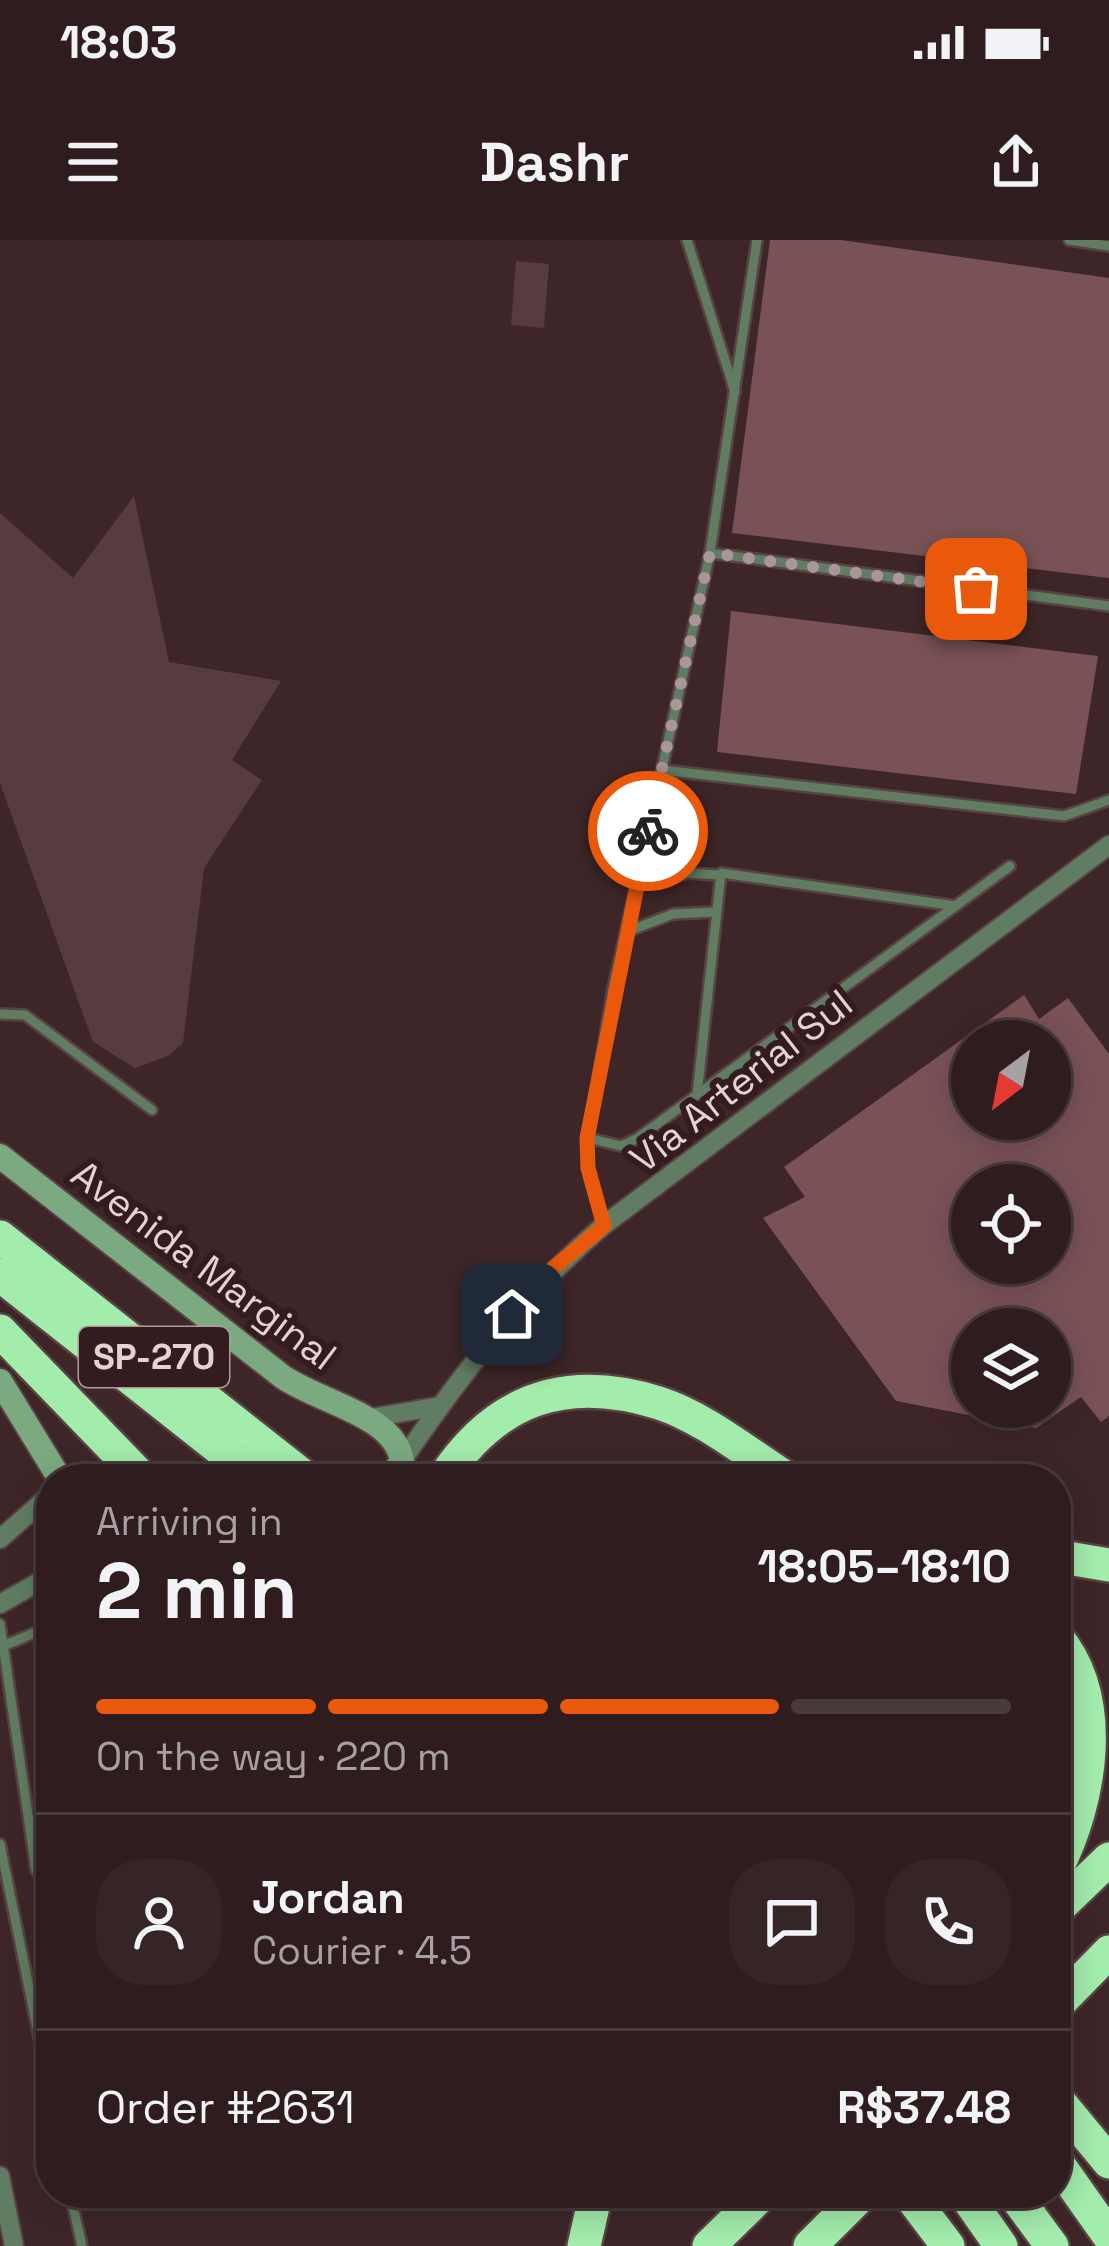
<!DOCTYPE html>
<html lang="en">
<head>
<meta charset="utf-8">
<style>
  :root { --surface:#2e1c1e; --page:#362527; --text:#f1f3f6; --muted:#a7a1a4; --line:#493a3c; --accent:#ea580c }
  body { margin:0; font-family:"Space Grotesk",sans-serif; background:var(--page); color:var(--text); height:100vh; display:flex; flex-direction:column; font-size:45px; white-space:nowrap }
  * { box-sizing:border-box; margin:0 }
  p { font-size:39px; color:var(--muted) }
  .icon { flex:none; width:66px; height:66px; fill:none; stroke:currentColor; stroke-width:2; stroke-linecap:round; stroke-linejoin:round }
  .map { position:relative; flex:1; overflow:hidden }
  .side { position:absolute; left:36px; top:1224px; width:1035px; height:744px; display:flex; flex-direction:column; background:var(--surface); border-radius:48px; box-shadow:0 6px 30px #0003,0 0 0 3px var(--line) }
  .side>* { flex:none }
  .needle { width:78px; rotate:212deg }
  .buttons { position:absolute; left:951px; top:780px; display:grid; gap:24px }
  .buttons a { display:grid; place-items:center; width:120px; height:120px; border-radius:50%; background:var(--surface); box-shadow:0 6px 30px #0003,0 0 0 3px var(--line); font-size:60px }
  .pin { position:absolute; display:grid; place-items:center; width:102px; height:102px; color:#fff; margin:-51px; border-radius:24px; box-shadow:0 6px 18px #0006 }
  .courier { position:absolute; display:grid; place-items:center; width:120px; height:120px; margin:-60px; border:9px solid #ea580c; border-radius:50%; background:#fff; color:#222; box-shadow:0 3px 15px #0007 }
  .headline em { font-style:normal; font-weight:600 }
  .headline div { display:flex; flex-direction:column-reverse }
  .headline { display:flex; align-items:center; justify-content:space-between; height:204px; padding:0 60px }
  h1 { font-size:78px; font-weight:600; line-height:90px }
  .bar { display:grid; grid-template-columns:repeat(4,1fr); gap:18px 12px; align-content:center; height:144px; padding:0 60px }
  .bar i { height:15px; border-radius:9px; background:var(--line) }
  .bar .active { background:var(--accent) }
  .bar p { grid-column:span 4 }
  .line { display:flex; align-items:center; gap:30px; padding:0 60px; border-top:3px solid var(--line) }
  .line div { flex:1 }
  .round { display:grid; place-items:center; flex:none; width:126px; height:126px; border-radius:48px; background:var(--page) }
  .status { display:flex; justify-content:space-between; align-items:center; height:84px; padding:0 60px; background:var(--surface); direction:ltr }
  .status svg { height:33px; fill:currentColor }
  header { display:flex; justify-content:space-between; align-items:center; height:156px; padding:0 60px; background:var(--surface); font-size:54px; font-weight:600 }
  .map>svg:first-child { display:block }
  .green { fill:#563c3e }
  .building { fill:#7a5256; fill-rule:evenodd }
  .lines { fill:none; stroke-linecap:round; stroke-linejoin:round }
  .lane-casing { stroke:#594244; stroke-width:14 }
  .street-casing { stroke:#594244; stroke-width:22 }
  .secondary-casing { stroke:#594244; stroke-width:28 }
  .highway-casing { stroke:#594244; stroke-width:38 }
  .lane { stroke:#607d63; stroke-width:9 }
  .street { stroke:#607d63; stroke-width:18 }
  .secondary { stroke:#7baa81; stroke-width:24 }
  .highway { stroke:#a2ecac; stroke-width:33 }
  .done { stroke:#aa9698; stroke-width:12; stroke-dasharray:0 21.6 }
  .route { stroke:#ea580c; stroke-width:15 }
  .labels { text-anchor:middle; dominant-baseline:central; stroke-width:12; stroke-linejoin:round; paint-order:stroke }
  .shield { fill:#341c1e; stroke:#af9c9d; stroke-width:3 }
  .shield-label { font-size:36px; font-weight:bold; fill:#e4d3d4 }
  .street-label { font-size:39px; fill:#e4d3d4; stroke:#341c1e }
</style>
</head>
<body>
<div class="status"><b>18:03</b><svg viewBox="0 0 49 12"><path d="M0 12V9h3v3zM5 12V6h3v6zM10 12V3h3v9zM15 12V0h3v12zM26 1h20v11H26zM47 4h2v5h-2z"/></svg></div>
<header><svg class="icon" aria-label="menu" viewBox="0 0 24 24"><path d="M4 6h16M4 12h16M4 18h16"/></svg>Dashr<svg class="icon" aria-label="share" viewBox="0 0 24 24"><path d="M12 15V3M7 8l5-5 5 5M5 13v7h14v-7"/></svg></header>
<div class="map">
<svg width="1109" height="2006" viewBox="0 0 1109 2006">
  <rect width="100%" height="100%" fill="#3e2628"/>
  <!-- green -->
  <g class="green">
    <polygon points="516,21 549,24 544,88 511,85"/>
    <polygon points="134,256 169,422 281,441 232,520 262,540 204,628 183,803 168,816 135,828 93,802 0,543 0,273 73,338"/>
  </g>
  <!-- building -->
  <g class="building">
    <polygon points="770,0 841,0 1109,38 1109,338 732,293"/>
    <polygon points="731,371 1098,416 1076,554 717,512"/>
    <path d="M1024,755L1039,779L1068,758L1109,814V1176L1101,1182L1081,1157L1036,1188L896,1161L763,978L805,957L784,927ZM972,801H1050V879H972ZM972,945H1050V1023H972ZM972,1089H1050V1167H972Z"/>
  </g>
  <g class="lines">
    <!-- lane casing -->
    <g class="lane-casing">
      <g id="lane">
        <polyline points="687,0 735,152"/>
        <polyline points="1069,0 1109,6"/>
        <polyline points="710,313 1109,366"/>
        <polyline points="662,530 1064,576 1109,560"/>
        <polyline points="635,647 689,633 719,635"/>
        <polyline points="626,692 673,674 716,672"/>
        <polyline points="0,774 25,775 152,870"/>
        <polyline points="697,855 721,633 956,666"/>
        <polyline points="588,898 621,906 638,898 1010,626"/>
        <polyline points="604,985 588,928 588,898 613,749 710,313 757,0"/>
        <polyline points="0,1384 36,1630 51,1654"/>
        <polyline points="3,1406 51,1386"/>
        <polyline points="32,1588 51,1589"/>
        <polyline points="0,1604 51,1857"/>
        <polyline points="70,1953 82,2006"/>
      </g>
    </g>
    <!-- street casing -->
    <g class="street-casing">
      <g id="street">
        <polyline points="371,1178 440,1166"/>
        <path d="M402,1221C463,1132 521,1056 604,985L1109,605"/>
        <polyline points="0,1299 51,1254"/>
        <polyline points="0,1364 51,1335"/>
        <polyline points="0,1936 14,2006"/>
      </g>
    </g>
    <!-- secondary casing -->
    <g class="secondary-casing">
      <g id="secondary">
        <path d="M0,916L283,1137C321,1163 395,1175 402,1221L389,1239"/>
        <polyline points="0,1141 60,1239"/>
      </g>
    </g>
    <!-- highway casing -->
    <g class="highway-casing">
      <g id="highway">
        <polyline points="0,997 307,1239"/>
        <polyline points="0,1035 258,1239"/>
        <polyline points="0,1091 143,1239"/>
        <path d="M443,1239C496,1158 566,1134 659,1163C705,1178 748,1214 788,1239"/>
        <polyline points="1056,1316 1109,1325"/>
        <path d="M1056,1396C1109,1459 1091,1561 1056,1630"/>
        <polyline points="1056,1670 1109,1619"/>
        <polyline points="1056,1766 1109,1712"/>
        <polyline points="1056,1858 1109,1922"/>
        <polyline points="1056,1921 1109,1996"/>
        <polyline points="908,1953 948,2006"/>
        <polyline points="964,1953 1001,2006"/>
        <polyline points="1013,1953 1052,2006"/>
        <polyline points="584,2006 596,1953"/>
        <polyline points="709,2006 763,1953"/>
        <polyline points="810,2006 863,1953"/>
      </g>
    </g>
    <!-- lane -->
    <use href="#lane" class="lane"/>
    <!-- street -->
    <use href="#street" class="street"/>
    <!-- secondary -->
    <use href="#secondary" class="secondary"/>
    <!-- highway -->
    <use href="#highway" class="highway"/>
  </g>
  <g class="lines">
    <!-- done -->
    <polyline class="done" points="648,591 710,313 976,349"/>
    <!-- route -->
    <polyline class="route" points="512,1074 539,1040 604,986 588,928 587,898 648,591"/>
  </g>
  <g class="labels">
    <!-- shield labels -->
    <rect class="shield" x="79" y="1087" width="150" height="60" rx="9"/>
    <g class="shield-label">
      <text x="154" y="1117">SP-270</text>
    </g>
    <!-- street labels -->
    <g class="street-label">
      <text transform="translate(741 841) rotate(-38)">Via Arterial Sul</text>
      <text transform="translate(204 1025) rotate(37)">Avenida Marginal</text>
    </g>
  </g>
</svg>
<div class="buttons">
<a><svg class="needle" viewBox="-14 -14 28 28"><path d="M0-13l5 13h-10z" fill="#e53935"/><path d="M0 13l5-13h-10z" fill="#a7a1a4"/></svg></a>
<a><svg class="icon" aria-label="locate" viewBox="0 0 24 24"><circle cx="12" cy="12" r="6"/><path d="M12 2v4M12 18v4M2 12h4M18 12h4"/></svg></a>
<a><svg class="icon" aria-label="layers" viewBox="0 0 24 24"><path d="M12 4l9 5-9 5-9-5zM3 14l9 5 9-5"/></svg></a>
</div>
<div class="pin" style="left:976px;top:349px;background:#ea580c"><svg class="icon" aria-label="bag" viewBox="0 0 24 24"><path d="M5 8h14l-1 12H6zM9 8a3 3 0 0 1 6 0"/></svg></div>
<div class="pin" style="left:512px;top:1074px;background:#1f2937"><svg class="icon" aria-label="home" viewBox="0 0 24 24"><path d="M3 11l9-7 9 7M6 9v11h12V9"/></svg></div>
<div class="courier" style="left:648px;top:591px"><svg class="icon" aria-label="bike" viewBox="0 0 24 24"><circle cx="6" cy="16" r="4"/><circle cx="18" cy="16" r="4"/><path d="M6 16l4-8h5l3 8M10 8l3 8H6M13 5h3"/></svg></div>
<section class="side">
<div class="headline"><div><h1>2 min</h1><p>Arriving in</p></div><em>18:05–18:10</em></div>
<div class="bar"><i class="active"></i><i class="active"></i><i class="active"></i><i></i><p>On the way · 220 m</p></div>
<div class="line" style="height:216px"><a class="round"><svg class="icon" aria-label="person" viewBox="0 0 24 24"><circle cx="12" cy="8" r="4"/><path d="M4 21q1-7 8-7t8 7"/></svg></a><div><b>Jordan</b><p>Courier · 4.5</p></div><a class="round"><svg class="icon" aria-label="chat" viewBox="0 0 24 24"><path d="M4 5h16v11H9l-5 4z"/></svg></a><a class="round"><svg class="icon" aria-label="phone" viewBox="0 0 24 24"><path d="M5 4h4l2 5-3 2q2 4 5 5l2-3 5 2v4C11 20 4 13 5 4z"/></svg></a></div>
<div class="line" style="height:156px"><div>Order #2631</div><b>R$37.48</b></div>
</section>
</div>
</body>
</html>
